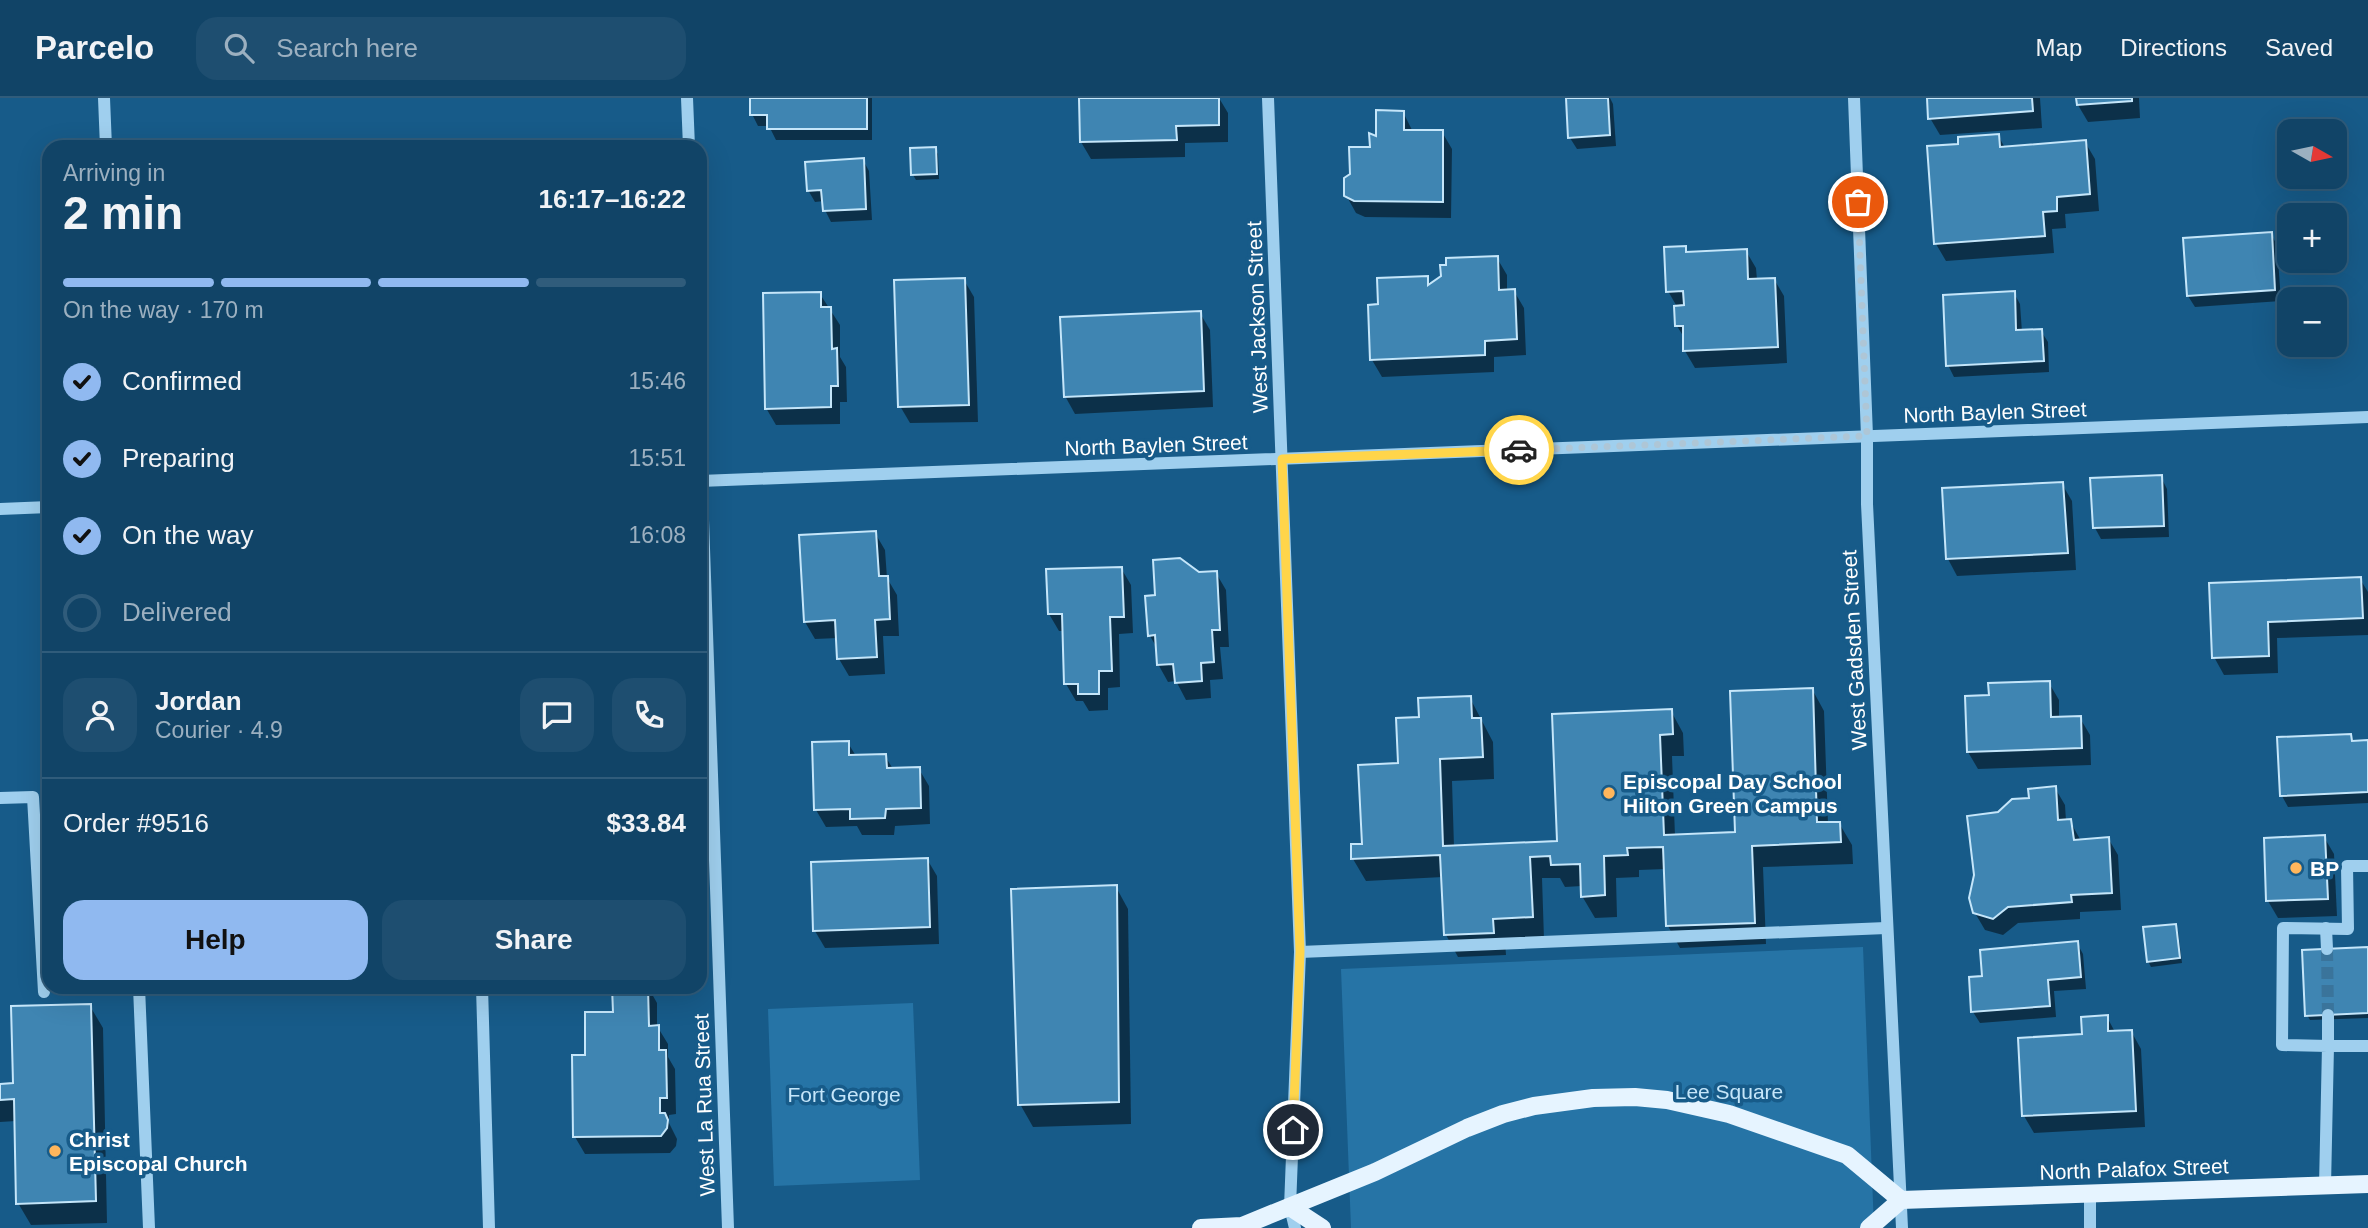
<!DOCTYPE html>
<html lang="en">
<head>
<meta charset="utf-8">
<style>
  :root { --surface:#114467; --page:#1e4e70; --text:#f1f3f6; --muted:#9cb0c0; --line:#305c7b; --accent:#90b9f0 }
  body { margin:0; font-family:Arial,sans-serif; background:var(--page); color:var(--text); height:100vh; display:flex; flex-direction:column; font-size:26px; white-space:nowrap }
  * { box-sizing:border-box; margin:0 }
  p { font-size:23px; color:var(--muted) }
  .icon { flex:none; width:38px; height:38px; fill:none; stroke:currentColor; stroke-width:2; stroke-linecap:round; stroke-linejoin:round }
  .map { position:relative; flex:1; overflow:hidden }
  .panel { position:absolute; left:42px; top:42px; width:665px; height:854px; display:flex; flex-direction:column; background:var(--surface); border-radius:21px; box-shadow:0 7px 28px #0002,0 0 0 2px var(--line) }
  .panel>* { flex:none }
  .needle { width:46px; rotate:99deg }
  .controls { position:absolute; left:2277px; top:21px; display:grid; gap:14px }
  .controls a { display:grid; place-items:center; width:70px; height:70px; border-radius:14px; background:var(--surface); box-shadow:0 7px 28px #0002,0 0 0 2px var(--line); font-size:35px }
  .pin { position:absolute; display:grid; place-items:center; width:60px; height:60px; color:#fff; margin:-30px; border:4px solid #fff; border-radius:50%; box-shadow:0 2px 7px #0007 }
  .courier { position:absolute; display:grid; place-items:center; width:70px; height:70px; margin:-35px; border:5px solid #ffd54a; border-radius:50%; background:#fff; color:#222; box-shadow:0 2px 9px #0007 }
  .head em { font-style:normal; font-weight:600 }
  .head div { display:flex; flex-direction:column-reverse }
  .head { display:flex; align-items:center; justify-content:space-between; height:119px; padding:0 21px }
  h1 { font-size:46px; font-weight:600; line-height:52px }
  .bar { display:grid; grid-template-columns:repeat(4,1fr); gap:10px 7px; align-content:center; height:84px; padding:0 21px }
  .bar i { height:9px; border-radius:5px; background:var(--line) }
  .bar .on { background:var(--accent) }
  .bar p { grid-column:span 4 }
  .line { display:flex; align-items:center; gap:18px; padding:0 21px; border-top:2px solid var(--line) }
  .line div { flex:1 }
  .round { display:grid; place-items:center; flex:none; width:74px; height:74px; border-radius:21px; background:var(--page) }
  ol { padding:0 21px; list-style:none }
  li { display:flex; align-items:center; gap:21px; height:77px }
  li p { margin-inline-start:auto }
  li .icon { padding:7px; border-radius:50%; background:var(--accent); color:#111; stroke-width:4 }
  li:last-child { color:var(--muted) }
  li i { width:38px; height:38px; border:4px solid var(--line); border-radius:50% }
  .cta { display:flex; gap:14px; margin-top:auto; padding:14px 21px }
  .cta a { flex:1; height:80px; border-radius:21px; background:var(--accent); color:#111; font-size:28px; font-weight:600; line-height:80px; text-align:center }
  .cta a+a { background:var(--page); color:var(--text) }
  header { display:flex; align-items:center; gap:42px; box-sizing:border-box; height:98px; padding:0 35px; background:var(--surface); border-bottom:2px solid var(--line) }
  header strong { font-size:33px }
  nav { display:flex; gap:38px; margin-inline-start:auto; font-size:24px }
  .search { width:490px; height:63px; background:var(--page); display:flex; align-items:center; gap:18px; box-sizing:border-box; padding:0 24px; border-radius:21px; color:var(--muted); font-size:26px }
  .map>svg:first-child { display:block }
  .green { fill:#2674a6 }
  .shadow { fill:#0007 }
  .building { fill:#3f85b2; stroke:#c5e6fa; stroke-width:2 }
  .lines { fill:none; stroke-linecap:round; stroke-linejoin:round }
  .minor-tunnel { stroke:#3a749b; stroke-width:12; stroke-dasharray:12 6; stroke-linecap:butt }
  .minor { stroke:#9fcfee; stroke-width:12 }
  .major { stroke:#e6f4ff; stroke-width:18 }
  .done { stroke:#aec6d6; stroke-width:7; stroke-dasharray:0 12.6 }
  .route { stroke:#ffd54a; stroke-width:9 }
  .poi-dot { fill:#ffb65c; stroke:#175b89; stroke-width:2.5 }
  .labels { text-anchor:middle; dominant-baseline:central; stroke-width:7; stroke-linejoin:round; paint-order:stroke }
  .street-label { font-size:21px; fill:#fff; stroke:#175b89 }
  .poi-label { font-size:21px; font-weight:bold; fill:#fff; stroke:#175b89; text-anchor:start }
  .park-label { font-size:21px; fill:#c5e6fa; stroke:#175b89 }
</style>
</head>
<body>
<header>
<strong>Parcelo</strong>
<div class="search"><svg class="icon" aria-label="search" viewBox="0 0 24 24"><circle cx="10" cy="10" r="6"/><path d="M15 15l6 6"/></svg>Search here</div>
<nav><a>Map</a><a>Directions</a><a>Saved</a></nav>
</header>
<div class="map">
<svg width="2368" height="1130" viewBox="0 0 2368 1130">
  <rect width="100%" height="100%" fill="#175b89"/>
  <!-- green -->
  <g class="green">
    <polygon points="1863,849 1874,1130 1351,1130 1341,871"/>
    <polygon points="913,905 920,1082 774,1088 768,911"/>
  </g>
  <!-- shadow -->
  <g class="shadow">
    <polygon points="752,0 872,0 872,42 776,42 769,28 758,28 752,16"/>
    <polygon points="1081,0 1219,0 1228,15 1228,44 1185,45 1185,59 1091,61 1081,44"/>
    <polygon points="1568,0 1610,0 1613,6 1616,48 1577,51 1570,40"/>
    <polygon points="1928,0 2040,0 2042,30 1940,37 1930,20"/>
    <polygon points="2078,0 2139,0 2140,20 2088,24 2078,7"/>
    <polygon points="1403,14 1413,34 1442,34 1452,51 1451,120 1365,119 1356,115 1346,97 1352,77 1377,40"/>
    <polygon points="1998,37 2005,50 2085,44 2095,61 2099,113 2065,116 2066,130 2052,131 2054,155 1946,163 1936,146 1929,50 1960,47"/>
    <polygon points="935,51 938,56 939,81 916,82 913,77"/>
    <polygon points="863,62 869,73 872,122 831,124 825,112 824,103 815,104 808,92"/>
    <polygon points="2271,136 2277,147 2281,203 2195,209 2188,198"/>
    <polygon points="1685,150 1689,156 1746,153 1756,170 1757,182 1774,181 1784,198 1787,265 1695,270 1685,253 1685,241 1677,228 1676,207 1668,193"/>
    <polygon points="1497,160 1507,177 1507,193 1514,193 1524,210 1526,257 1494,259 1494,274 1382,279 1372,262 1380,208 1427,180 1431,187"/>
    <polygon points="964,182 974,199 978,324 910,325 900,308"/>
    <polygon points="2014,195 2020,206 2022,234 2041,233 2048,244 2049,274 1954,279 1948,267"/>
    <polygon points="820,196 840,227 840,259 846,269 847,304 840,304 840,326 776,327 766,310"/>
    <polygon points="1200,215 1210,232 1213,309 1075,316 1065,298"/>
    <polygon points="2161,379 2167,391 2169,439 2101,441 2095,430"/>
    <polygon points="2062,386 2072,403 2076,472 1957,478 1948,461"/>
    <polygon points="875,435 885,452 887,480 897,497 899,538 883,538 885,576 849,578 839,561 838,540 815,541 805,524"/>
    <polygon points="1121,470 1131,487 1133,535 1119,536 1120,589 1108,590 1108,612 1089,613 1083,603 1076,603 1066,586 1065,533 1059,533 1049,516"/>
    <polygon points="1216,475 1226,492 1229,549 1220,549 1223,581 1210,582 1211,600 1186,602 1176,583 1168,584 1158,566 1157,550 1150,538 1157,499 1198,476"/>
    <polygon points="2360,481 2368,494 2368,537 2277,540 2278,575 2224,577 2214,559 2210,487"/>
    <polygon points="2049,585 2059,602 2059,620 2080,620 2090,637 2091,667 1978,671 1968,654 1991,598"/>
    <polygon points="1812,591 1824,613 1828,726 1839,725 1852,747 1853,766 1763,769 1766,846 1680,850 1668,828 1666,771 1639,772 1639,779 1616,780 1617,819 1595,820 1582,798 1582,788 1565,789 1560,780 1542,780 1544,841 1505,843 1506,857 1458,859 1446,837 1443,779 1366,783 1353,761 1363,748 1421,621 1470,600 1493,644 1494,681 1452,683 1454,749 1559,745 1671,613 1683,635 1684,658 1672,658 1675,738 1737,736"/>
    <polygon points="2350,637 2354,644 2368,644 2368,705 2288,709 2282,698"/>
    <polygon points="848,645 856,658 885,658 893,671 919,671 929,688 930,726 895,728 894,737 862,737 857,728 826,729 816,712"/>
    <polygon points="2055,690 2065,707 2066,723 2070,723 2081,743 2108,740 2118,757 2121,812 2080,814 2080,821 2018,825 2003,837 1985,832 1975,815 1999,716"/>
    <polygon points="2324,739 2334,756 2337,818 2278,820 2268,803"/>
    <polygon points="927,761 937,778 939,846 825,850 815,833"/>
    <polygon points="1116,789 1128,811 1131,1026 1033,1029 1020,1006"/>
    <polygon points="2175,827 2178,833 2182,865 2151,869 2148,863"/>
    <polygon points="2077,845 2083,856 2086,891 2054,893 2056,919 1980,925 1973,914 1983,879"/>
    <polygon points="2368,851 2368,920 2310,922 2307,917"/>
    <polygon points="614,889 648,889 657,905 657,928 668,946 668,959 675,971 676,1016 669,1017 669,1025 677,1041 676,1048 670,1055 585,1056 575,1039 587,959 615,915"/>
    <polygon points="90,908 103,930 107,1125 31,1127 18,1105 16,1023 0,1024 0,987 15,987"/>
    <polygon points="2107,919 2115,934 2131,933 2141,951 2145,1029 2034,1035 2024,1018 2084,938"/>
  </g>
  <!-- building -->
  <g class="building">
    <polygon points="750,0 867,0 867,31 767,31 767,17 750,17"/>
    <polygon points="1079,0 1219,0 1219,27 1176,28 1177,42 1080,44"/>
    <polygon points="1566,0 1608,0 1610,37 1568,40"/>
    <polygon points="1927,0 2032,0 2033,13 1928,21"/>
    <polygon points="2076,0 2132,0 2132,3 2077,7"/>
    <polygon points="1376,12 1404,13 1404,32 1443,32 1443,104 1354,103 1344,98 1344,80 1350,76 1349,49 1370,49 1369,35 1376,38"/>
    <polygon points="1999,36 2000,49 2086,42 2090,96 2057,99 2057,113 2043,114 2045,138 1934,146 1927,48 1958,46 1958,39"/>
    <polygon points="936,49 937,76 911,77 910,50"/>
    <polygon points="864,60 866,111 823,113 821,92 807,93 805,64"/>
    <polygon points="2272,134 2275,192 2187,198 2183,140"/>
    <polygon points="1686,148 1686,154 1747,151 1748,181 1775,180 1778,249 1683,253 1683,228 1675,228 1674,208 1684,207 1683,193 1666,194 1664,149"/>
    <polygon points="1498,158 1499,192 1515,191 1517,241 1485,243 1485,257 1370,262 1368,207 1378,206 1377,180 1428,178 1428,187 1441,178 1440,167 1446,167 1446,160"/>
    <polygon points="965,180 969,307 898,309 894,182"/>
    <polygon points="2015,193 2016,232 2042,231 2044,263 1946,268 1943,197"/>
    <polygon points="821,194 821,209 831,209 832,251 837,250 838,288 831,288 831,309 765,311 763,195"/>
    <polygon points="1201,213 1204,293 1064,299 1060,219"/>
    <polygon points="2162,377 2164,428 2093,430 2090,380"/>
    <polygon points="2063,384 2068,455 1946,461 1942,390"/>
    <polygon points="876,433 879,478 888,478 890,521 875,522 877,559 837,561 835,522 804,524 799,437"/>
    <polygon points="1180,460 1199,474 1217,473 1220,532 1212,532 1214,564 1201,565 1202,583 1175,585 1173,566 1157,567 1155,537 1148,538 1145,498 1155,497 1153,462"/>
    <polygon points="1122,469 1124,519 1110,519 1112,573 1099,573 1099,596 1078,596 1078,586 1064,586 1062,516 1048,516 1046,471"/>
    <polygon points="2361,479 2363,520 2268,524 2269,558 2212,560 2209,485"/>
    <polygon points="2050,583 2051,619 2081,618 2082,650 1967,654 1965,598 1989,597 1988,585"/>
    <polygon points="1813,590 1817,724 1840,724 1841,744 1752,748 1755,825 1666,828 1663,749 1627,750 1628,757 1604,758 1605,797 1581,799 1580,766 1551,767 1550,758 1530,759 1533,819 1493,821 1494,835 1444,837 1440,757 1351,761 1351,746 1362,746 1358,667 1398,665 1396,620 1419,619 1418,600 1471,598 1472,620 1481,620 1483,659 1440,661 1443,748 1557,743 1552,616 1672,611 1673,636 1660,637 1664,737 1735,734 1730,593"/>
    <polygon points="2351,636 2352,643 2368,642 2368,694 2280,698 2277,639"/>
    <polygon points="849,643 849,657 886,656 887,670 920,669 921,710 886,711 885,720 850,721 850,711 814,712 812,644"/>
    <polygon points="2056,688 2058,722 2071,721 2074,742 2109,739 2112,795 2071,797 2072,804 2008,809 1993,821 1973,815 1969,800 1974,777 1967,718 1998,714 2012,701 2029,700 2028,691"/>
    <polygon points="2325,737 2328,801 2266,803 2264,740"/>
    <polygon points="928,760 930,829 813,833 811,764"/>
    <polygon points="1117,787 1119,1004 1018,1007 1011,791"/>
    <polygon points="2176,826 2180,860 2147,864 2143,829"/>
    <polygon points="2078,843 2081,879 2048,882 2050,908 1971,914 1969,879 1982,878 1980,852"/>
    <polygon points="2368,849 2368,915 2305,918 2302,852"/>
    <polygon points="612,889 648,889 649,928 659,927 659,952 666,952 667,1000 660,1000 660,1015 665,1015 668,1022 667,1030 661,1038 573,1039 572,957 585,957 585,914 613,914"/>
    <polygon points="91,906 96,1103 16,1106 14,1001 0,1002 0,986 13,985 11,908"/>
    <polygon points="2108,917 2108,933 2132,932 2136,1013 2022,1018 2018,940 2082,936 2081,919"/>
  </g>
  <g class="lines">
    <!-- minor-tunnel -->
    <polyline class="minor-tunnel" points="2327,851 2328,917"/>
    <!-- minor -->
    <g class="minor">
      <polyline points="104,0 106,49"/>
      <polyline points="687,0 689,49"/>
      <polyline points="1268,0 1300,854 1290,1109 1295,1130"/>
      <polyline points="1854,0 1867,338 1867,406 1902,1130"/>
      <polyline points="700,337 728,1130"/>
      <polyline points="700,383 2368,319"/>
      <polyline points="0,411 49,409"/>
      <polyline points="0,700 33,699 44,894"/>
      <polyline points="2326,830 2327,851"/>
      <polyline points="1300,854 1886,830"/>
      <polyline points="139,889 149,1130"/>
      <polyline points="482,889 489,1130"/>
      <polyline points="2328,917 2328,948 2368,948"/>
      <polyline points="2325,1088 2328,948 2282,947 2283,830 2348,831 2347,768 2368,768"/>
      <polyline points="2090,1130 2090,1096"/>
    </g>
    <!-- major -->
    <g class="major">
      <polyline points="1290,1109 1322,1130"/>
      <polyline points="1201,1130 1242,1128 1375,1074 1467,1030 1503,1016 1534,1008 1593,1000 1635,999 1667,1002 1729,1016 1847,1057 1901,1102"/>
      <polyline points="1869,1130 1901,1102 2368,1086"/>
    </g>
  </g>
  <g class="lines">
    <!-- done -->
    <polyline class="done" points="1519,352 1867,338 1858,104"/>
    <!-- route -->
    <polyline class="route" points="1293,1032 1300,853 1282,361 1519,352"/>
  </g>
  <!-- markers -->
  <g class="poi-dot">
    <circle cx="1609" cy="695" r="7"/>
    <circle cx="2296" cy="770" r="7"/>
    <circle cx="55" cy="1053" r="7"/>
  </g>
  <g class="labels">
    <!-- street labels -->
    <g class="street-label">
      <text transform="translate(1257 219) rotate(-92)">West Jackson Street</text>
      <text transform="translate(1995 314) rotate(-2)">North Baylen Street</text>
      <text transform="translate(1156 347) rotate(-2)">North Baylen Street</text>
      <text transform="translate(1854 552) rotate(-93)">West Gadsden Street</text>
      <text transform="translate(704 1007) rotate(-92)">West La Rua Street</text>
      <text transform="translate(2134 1071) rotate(-2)">North Palafox Street</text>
    </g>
    <!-- poi labels -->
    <g class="poi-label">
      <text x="1623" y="683">Episcopal Day School<tspan x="1623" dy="24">Hilton Green Campus</tspan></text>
      <text x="2310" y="770">BP</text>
      <text x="69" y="1041">Christ<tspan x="69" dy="24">Episcopal Church</tspan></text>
    </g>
    <!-- park labels -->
    <g class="park-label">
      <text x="1729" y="993">Lee Square</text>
      <text x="844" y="996">Fort George</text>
    </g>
  </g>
</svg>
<div class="controls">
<a><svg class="needle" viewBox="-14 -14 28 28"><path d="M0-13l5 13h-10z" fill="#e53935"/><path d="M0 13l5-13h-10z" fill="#9cb0c0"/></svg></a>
<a>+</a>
<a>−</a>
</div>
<div class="pin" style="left:1858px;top:104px;background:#ea580c"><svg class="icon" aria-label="bag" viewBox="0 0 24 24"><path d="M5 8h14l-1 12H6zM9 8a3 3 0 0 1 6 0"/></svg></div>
<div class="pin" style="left:1293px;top:1032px;background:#1f2937"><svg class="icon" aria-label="home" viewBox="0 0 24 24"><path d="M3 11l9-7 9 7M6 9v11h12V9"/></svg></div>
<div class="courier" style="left:1519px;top:352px"><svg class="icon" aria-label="car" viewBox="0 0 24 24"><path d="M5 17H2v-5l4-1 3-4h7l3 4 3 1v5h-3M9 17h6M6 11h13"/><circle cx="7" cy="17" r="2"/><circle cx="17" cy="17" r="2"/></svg></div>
<section class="panel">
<div class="head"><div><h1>2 min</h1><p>Arriving in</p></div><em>16:17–16:22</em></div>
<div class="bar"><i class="on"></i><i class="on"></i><i class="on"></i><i></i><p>On the way · 170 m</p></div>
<ol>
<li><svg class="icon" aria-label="check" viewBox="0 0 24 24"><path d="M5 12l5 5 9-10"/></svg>Confirmed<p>15:46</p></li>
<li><svg class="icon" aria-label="check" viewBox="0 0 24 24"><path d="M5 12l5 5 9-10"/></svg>Preparing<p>15:51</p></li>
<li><svg class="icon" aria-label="check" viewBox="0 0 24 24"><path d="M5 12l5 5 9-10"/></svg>On the way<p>16:08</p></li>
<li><i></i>Delivered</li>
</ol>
<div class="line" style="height:126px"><a class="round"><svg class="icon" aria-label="person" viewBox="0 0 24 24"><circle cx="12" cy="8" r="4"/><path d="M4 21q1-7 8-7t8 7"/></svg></a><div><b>Jordan</b><p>Courier · 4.9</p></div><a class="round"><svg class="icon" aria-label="chat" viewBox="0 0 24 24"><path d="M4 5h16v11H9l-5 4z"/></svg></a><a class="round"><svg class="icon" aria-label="phone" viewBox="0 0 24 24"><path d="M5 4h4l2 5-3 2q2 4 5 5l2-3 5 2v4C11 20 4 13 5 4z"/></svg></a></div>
<div class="line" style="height:91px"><div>Order #9516</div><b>$33.84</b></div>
<div class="cta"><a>Help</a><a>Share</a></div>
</section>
</div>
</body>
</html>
